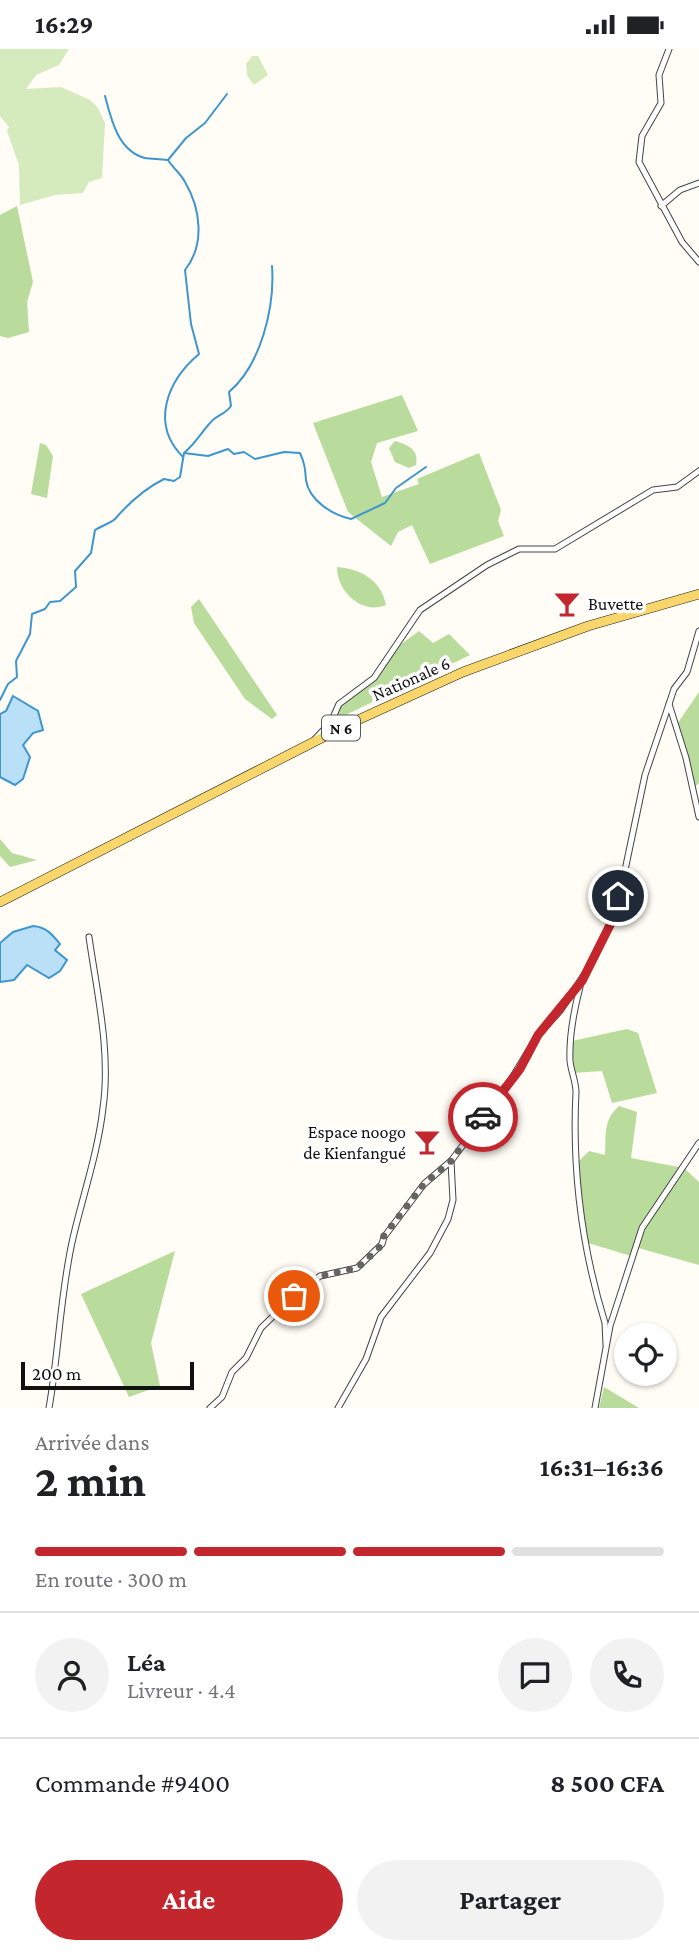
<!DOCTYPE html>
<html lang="fr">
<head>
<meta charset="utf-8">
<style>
  :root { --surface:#fff; --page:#f2f2f2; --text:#202124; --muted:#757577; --line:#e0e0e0; --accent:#c4262e }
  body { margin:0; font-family:"Crimson Pro",serif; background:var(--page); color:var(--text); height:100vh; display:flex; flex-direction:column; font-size:26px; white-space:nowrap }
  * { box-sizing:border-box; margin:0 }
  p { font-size:23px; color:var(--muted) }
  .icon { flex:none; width:38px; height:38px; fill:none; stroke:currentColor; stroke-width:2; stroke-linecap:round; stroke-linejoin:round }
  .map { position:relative; height:1359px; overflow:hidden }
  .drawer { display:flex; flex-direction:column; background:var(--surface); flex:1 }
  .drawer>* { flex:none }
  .tools { position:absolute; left:614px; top:1274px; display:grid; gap:14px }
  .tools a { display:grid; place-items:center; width:63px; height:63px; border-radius:50%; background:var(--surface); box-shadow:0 2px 5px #0004; font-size:35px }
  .scale { position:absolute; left:21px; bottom:18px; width:173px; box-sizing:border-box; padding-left:7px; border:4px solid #111; border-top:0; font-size:19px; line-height:24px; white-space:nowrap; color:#111; -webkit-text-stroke:5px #fff; paint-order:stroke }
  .pin { position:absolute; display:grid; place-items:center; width:60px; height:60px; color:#fff; margin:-30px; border:4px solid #fff; border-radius:50%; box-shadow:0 2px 7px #0007 }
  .courier { position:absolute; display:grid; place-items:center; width:70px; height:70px; margin:-35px; border:5px solid #c4262e; border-radius:50%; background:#fff; color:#222; box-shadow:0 2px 9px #0007 }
  .overview em { font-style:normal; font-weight:700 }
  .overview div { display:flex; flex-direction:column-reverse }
  .overview { display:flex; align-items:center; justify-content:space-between; height:119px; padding:0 35px }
  h1 { font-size:46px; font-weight:700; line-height:52px }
  .bar { display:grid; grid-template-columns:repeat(4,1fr); gap:10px 7px; align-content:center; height:84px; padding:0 35px }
  .bar i { height:9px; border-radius:5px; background:var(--line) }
  .bar .selected { background:var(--accent) }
  .bar p { grid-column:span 4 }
  .line { display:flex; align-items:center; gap:18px; padding:0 35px; border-top:2px solid var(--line) }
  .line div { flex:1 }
  .round { display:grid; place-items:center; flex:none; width:74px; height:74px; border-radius:37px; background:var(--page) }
  .primary-button { display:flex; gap:14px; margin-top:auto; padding:14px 35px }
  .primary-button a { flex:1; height:80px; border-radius:42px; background:var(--accent); color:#fff; font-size:28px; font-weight:700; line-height:80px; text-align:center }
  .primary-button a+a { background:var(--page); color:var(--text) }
  .status { display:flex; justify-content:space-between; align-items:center; height:49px; padding:0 35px; background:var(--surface); direction:ltr }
  .status svg { height:19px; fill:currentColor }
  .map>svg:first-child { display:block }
  .green { fill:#d5ebbd }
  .forest { fill:#b9dc9c }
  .water { fill:#b9e0f7; stroke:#3f96cf; stroke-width:2 }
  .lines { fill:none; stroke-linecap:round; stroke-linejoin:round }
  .stream { stroke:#3f96cf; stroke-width:2 }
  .street-casing { stroke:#444; stroke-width:7 }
  .primary-casing { stroke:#222; stroke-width:10 }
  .street { stroke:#fff; stroke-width:5 }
  .primary { stroke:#f9d66b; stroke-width:9 }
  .done { stroke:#646461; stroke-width:7; stroke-dasharray:0 12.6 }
  .route { stroke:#c4262e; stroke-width:9 }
  .labels { text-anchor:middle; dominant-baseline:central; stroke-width:7; stroke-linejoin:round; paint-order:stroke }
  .shield { fill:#fff; stroke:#585858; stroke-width:2 }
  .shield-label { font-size:16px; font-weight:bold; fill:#111 }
  .poi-label { font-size:18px; fill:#111; stroke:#fff; text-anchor:start }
  .street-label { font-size:18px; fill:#111; stroke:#fff }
</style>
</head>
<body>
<div class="status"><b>16:29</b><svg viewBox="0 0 49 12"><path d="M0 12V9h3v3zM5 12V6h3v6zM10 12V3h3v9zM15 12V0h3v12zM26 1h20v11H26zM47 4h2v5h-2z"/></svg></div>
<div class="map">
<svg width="699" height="1359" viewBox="0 0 699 1359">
  <rect width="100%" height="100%" fill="#fffdf5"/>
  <!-- green -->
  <g class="green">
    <polygon points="0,0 69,0 59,16 36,26 26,40 61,38 90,51 98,59 105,74 102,129 89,133 83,144 55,146 20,156 19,116 7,82 9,78 0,67"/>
    <polygon points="252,7 258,7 268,26 254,36 247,26 246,15"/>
  </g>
  <!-- forest -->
  <g class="forest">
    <polygon points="17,157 33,233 27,253 29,283 8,289 0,287 0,166"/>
    <polygon points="402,346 418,382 377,394 371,413 382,448 419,435 417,430 479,404 501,461 498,472 504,487 430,515 412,476 398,483 391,497 348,463 313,374"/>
    <path d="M395,392C408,396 419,400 416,416L409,419L395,413L389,399Z"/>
    <polygon points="40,394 46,396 53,407 47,449 31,445"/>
    <path d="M337,518C361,520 381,531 386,556C362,566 337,543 337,518Z"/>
    <polygon points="199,550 277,666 272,670 245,650 194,574 191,558"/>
    <polygon points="419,582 433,594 449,585 470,606 331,673 339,655 374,629 393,601"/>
    <polygon points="699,643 699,734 693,740 675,678"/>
    <polygon points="0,790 12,804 37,811 10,818 0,807"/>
    <polygon points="627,980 638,984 657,1044 612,1054 602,1022 573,1024 572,992"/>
    <path d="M619,1057L637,1063L631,1109L684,1119L699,1133V1216L635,1198L631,1207L588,1194L578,1155L577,1114L589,1102L605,1106C606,1086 603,1071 619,1057Z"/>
    <polygon points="175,1202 151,1294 160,1337 129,1348 81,1245"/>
    <polygon points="604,1338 639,1359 599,1359"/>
  </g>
  <!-- water -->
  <g class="water">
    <polygon points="13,647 38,662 43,681 33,684 23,696 30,708 23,730 15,736 0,728 0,665 6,662"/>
    <path d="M33,877C46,878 52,885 60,895L55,901L67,911L60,922L49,929L27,916L14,931L0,933V894L13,883Z"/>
  </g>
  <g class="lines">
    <!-- stream -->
    <g class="stream">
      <path d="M105,47C111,70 118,102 145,109C152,110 160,110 167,111"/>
      <path d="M184,404L208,407L228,400L234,405L244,403L255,410L284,403L300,404C305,415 305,420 306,431C309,452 333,466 351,470L385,454L396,439L426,418"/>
      <path d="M183,408C150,375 167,332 199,305L191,275L185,221C205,196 201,160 185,133C181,125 173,119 168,111L186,89L205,74L227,45"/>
      <path d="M0,651L8,635L17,628L16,612L30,585L32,565L45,560L50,553L60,552L76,538L75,522L91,504L95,481C101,477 111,474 115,470C128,455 146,439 164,430L174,432L180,428L184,404C196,394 200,385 210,374C216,366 225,366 231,357L229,343C261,316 275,258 272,217"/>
    </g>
    <!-- street casing -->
    <g class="street-casing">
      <g id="street">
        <polyline points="669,0 659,26 661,54 642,87 639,113 682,193 699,213"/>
        <polyline points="661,157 680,141 699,134"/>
        <polyline points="699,582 687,623 674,640 669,655 686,709 699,768"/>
        <polyline points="315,690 331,673 339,655 374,629 420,561 487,516 519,500 555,500 653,441 677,438 699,422"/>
        <path d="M580,938C574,961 569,988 570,1012C571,1022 576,1033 576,1043C572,1121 582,1199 605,1274L606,1296"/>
        <path d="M49,1359C59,1303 60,1245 73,1189C83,1146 98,1103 103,1059C111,1003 97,944 89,888"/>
        <polyline points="210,1359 222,1348 232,1323 246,1309 261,1279 294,1247 320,1227 357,1219 382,1195 384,1188 424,1135 451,1112 504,1042 538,986 560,962 588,920 616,864 645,726 669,655"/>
        <polyline points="338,1359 366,1310 381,1268 430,1204 448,1170 453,1151 451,1112"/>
        <polyline points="595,1359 610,1277 642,1179 699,1094"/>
      </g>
    </g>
    <!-- primary casing -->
    <g class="primary-casing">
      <polyline id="primary" points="0,853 349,675 463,623 588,577 699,545"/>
    </g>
    <!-- street -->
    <use href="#street" class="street"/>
    <!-- primary -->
    <use href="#primary" class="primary"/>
  </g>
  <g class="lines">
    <!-- done -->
    <polyline class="done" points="294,1247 320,1227 357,1219 379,1199 383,1188 424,1135 451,1112 483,1068"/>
    <!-- route -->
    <polyline class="route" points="483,1068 520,1020 538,986 582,932 616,864 618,847"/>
  </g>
  <!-- icons -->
  <defs>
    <g id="bar-bare" transform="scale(2.1)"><path d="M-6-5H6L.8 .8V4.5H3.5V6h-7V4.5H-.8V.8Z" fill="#c4262e" stroke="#fff" stroke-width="2.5" paint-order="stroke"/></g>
  </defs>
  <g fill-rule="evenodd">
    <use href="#bar-bare" x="567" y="555"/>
    <use href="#bar-bare" x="427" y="1093"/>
  </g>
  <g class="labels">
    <!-- shield labels -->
    <rect class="shield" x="322" y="666.5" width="38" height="25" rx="5"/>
    <g class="shield-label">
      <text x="341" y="679">N 6</text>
    </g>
    <!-- poi labels -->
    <g class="poi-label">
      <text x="588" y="555">Buvette</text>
      <text x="406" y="1083" text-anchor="end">Espace noogo<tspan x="406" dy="21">de Kienfangué</tspan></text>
    </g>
    <!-- street labels -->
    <g class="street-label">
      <text transform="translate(411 630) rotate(-24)">Nationale 6</text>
    </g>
  </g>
</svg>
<div class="tools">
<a><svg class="icon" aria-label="locate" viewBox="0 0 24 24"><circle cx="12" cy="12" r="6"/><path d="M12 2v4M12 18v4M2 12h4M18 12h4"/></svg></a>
</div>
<div class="scale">200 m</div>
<div class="pin" style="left:294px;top:1247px;background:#ea580c"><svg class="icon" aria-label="bag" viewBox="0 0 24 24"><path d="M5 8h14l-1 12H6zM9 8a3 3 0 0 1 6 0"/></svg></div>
<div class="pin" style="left:618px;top:847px;background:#1f2937"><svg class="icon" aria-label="home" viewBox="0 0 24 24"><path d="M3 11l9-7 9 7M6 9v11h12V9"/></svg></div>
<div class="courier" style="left:483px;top:1068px"><svg class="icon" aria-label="car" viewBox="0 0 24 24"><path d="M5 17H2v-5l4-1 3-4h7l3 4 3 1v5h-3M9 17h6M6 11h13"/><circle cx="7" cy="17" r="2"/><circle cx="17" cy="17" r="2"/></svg></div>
</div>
<section class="drawer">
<div class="overview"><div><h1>2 min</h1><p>Arrivée dans</p></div><em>16:31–16:36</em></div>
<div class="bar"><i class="selected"></i><i class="selected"></i><i class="selected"></i><i></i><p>En route · 300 m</p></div>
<div class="line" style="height:126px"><a class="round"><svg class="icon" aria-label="person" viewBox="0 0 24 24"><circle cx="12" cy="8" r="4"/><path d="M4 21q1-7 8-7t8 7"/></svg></a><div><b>Léa</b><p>Livreur · 4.4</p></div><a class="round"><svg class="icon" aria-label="chat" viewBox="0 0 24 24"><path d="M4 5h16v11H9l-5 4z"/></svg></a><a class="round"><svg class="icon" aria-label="phone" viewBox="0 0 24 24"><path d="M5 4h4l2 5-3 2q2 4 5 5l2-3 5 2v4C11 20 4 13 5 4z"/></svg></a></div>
<div class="line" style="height:91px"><div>Commande #9400</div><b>8 500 CFA</b></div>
<div class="primary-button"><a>Aide</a><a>Partager</a></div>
</section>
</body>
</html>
